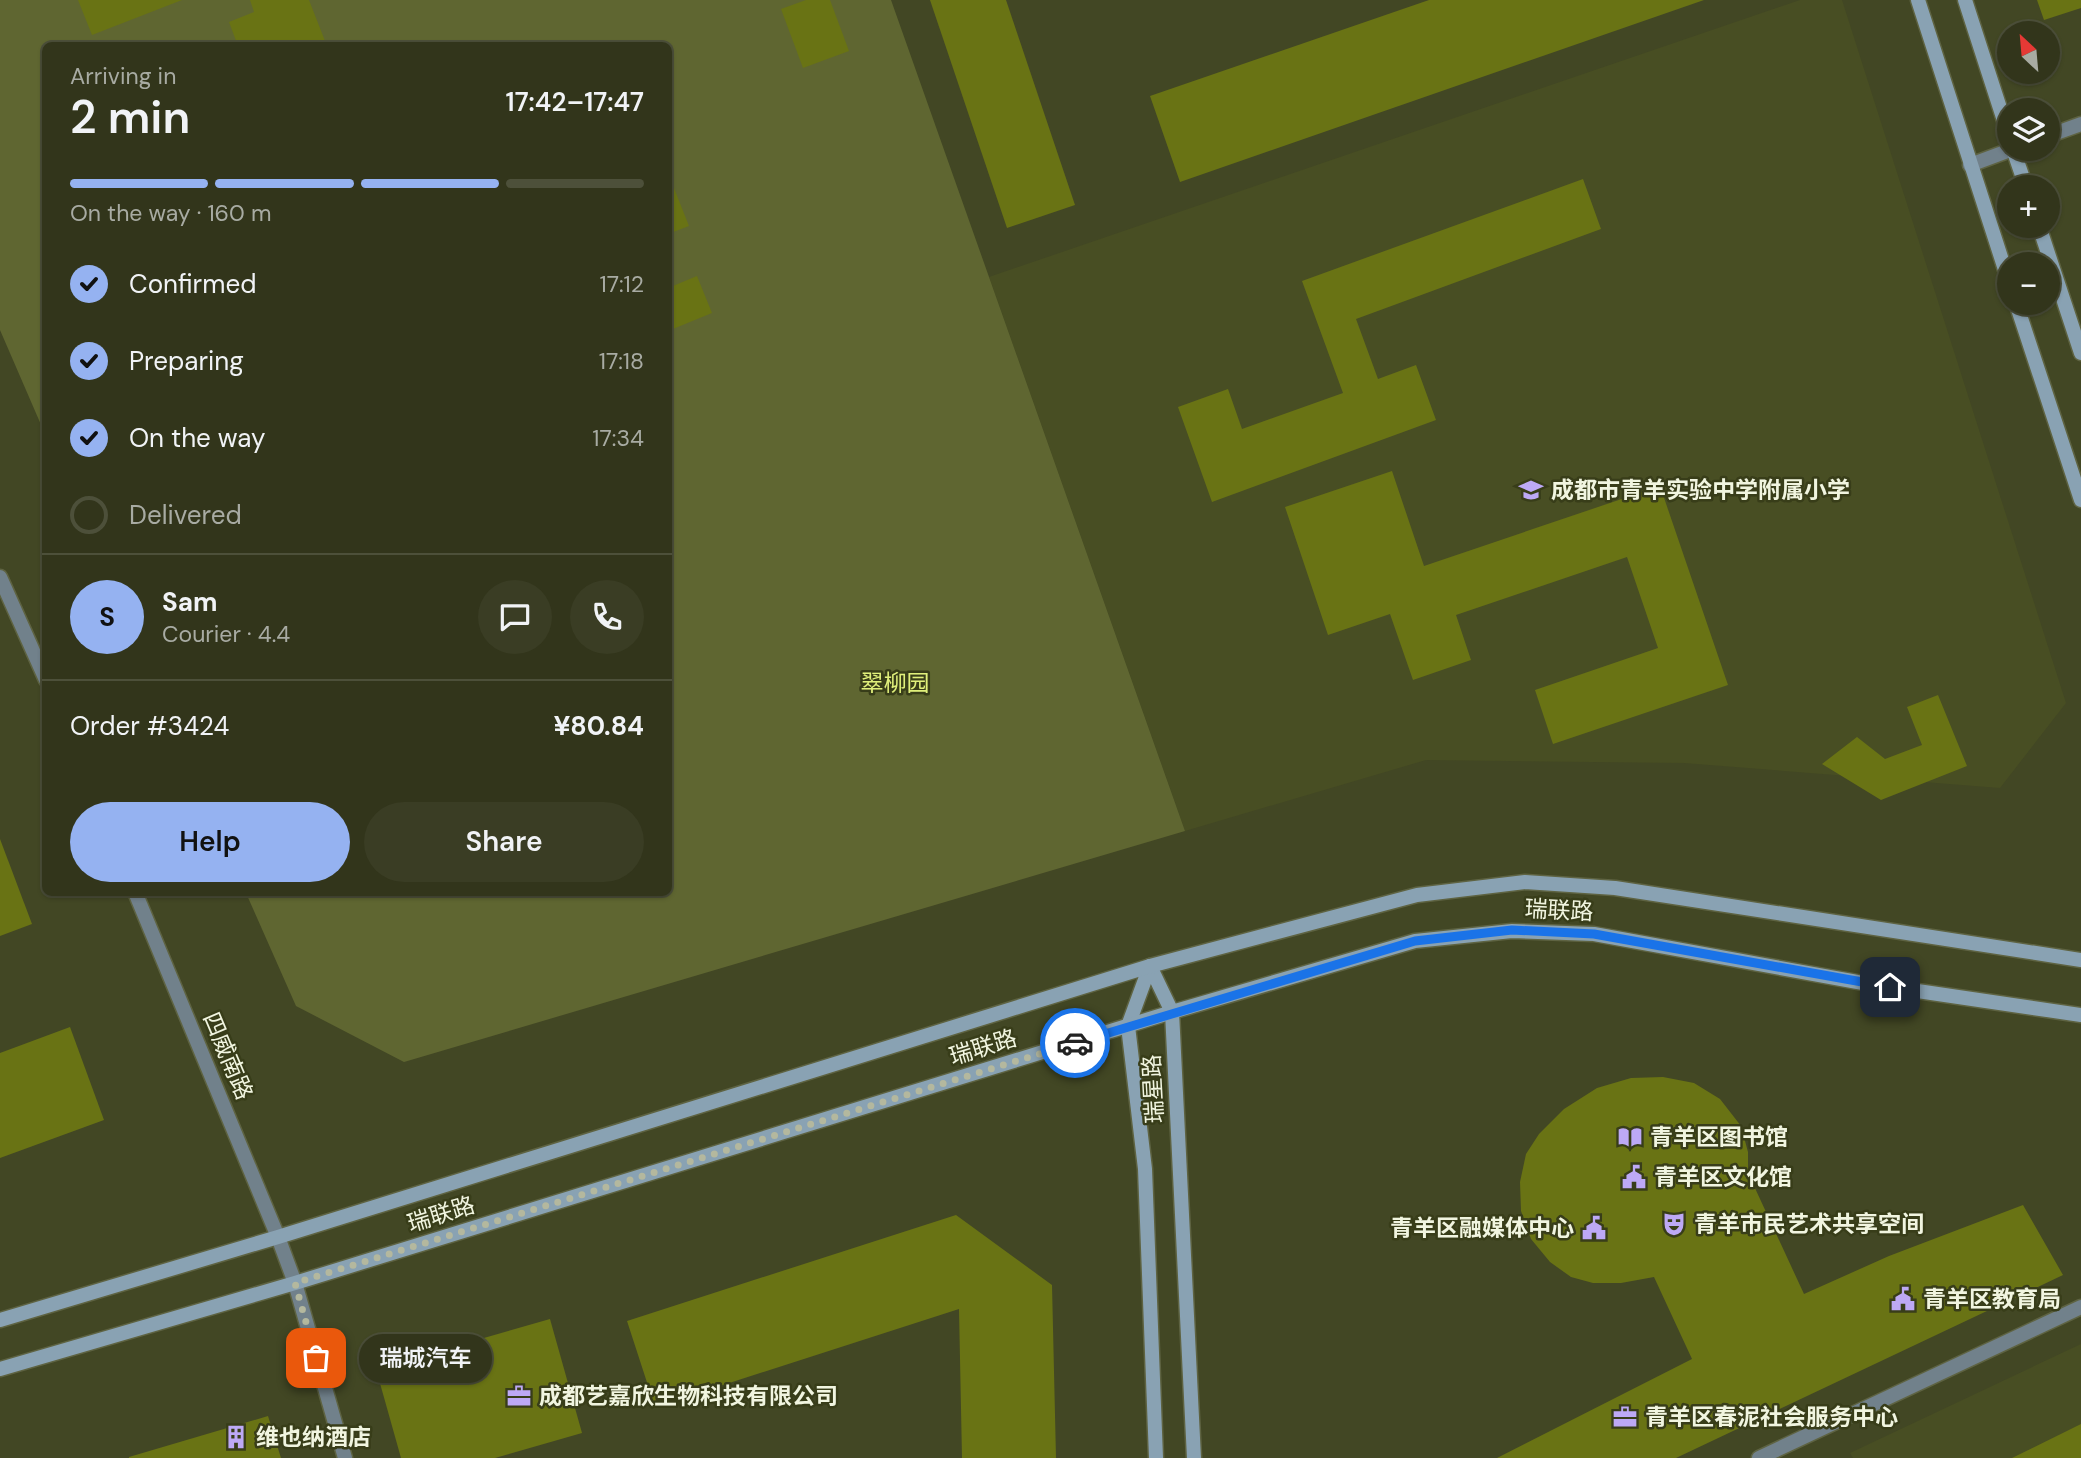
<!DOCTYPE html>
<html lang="en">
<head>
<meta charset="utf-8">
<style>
  :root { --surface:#32351b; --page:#3a3d24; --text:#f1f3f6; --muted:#a8aba3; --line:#4d503a; --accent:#95b2f1 }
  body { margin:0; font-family:"DM Sans","Noto Sans SC",sans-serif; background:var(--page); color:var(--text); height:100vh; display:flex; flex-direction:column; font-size:26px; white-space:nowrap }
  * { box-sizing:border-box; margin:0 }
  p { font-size:23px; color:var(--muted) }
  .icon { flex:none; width:38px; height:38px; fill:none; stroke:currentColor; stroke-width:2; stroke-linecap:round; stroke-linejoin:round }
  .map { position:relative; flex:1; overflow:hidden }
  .side { position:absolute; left:42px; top:42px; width:630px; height:854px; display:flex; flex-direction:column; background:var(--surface); border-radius:10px; box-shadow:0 2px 5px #0004,0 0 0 2px var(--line) }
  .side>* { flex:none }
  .needle { width:46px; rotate:334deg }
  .controls { position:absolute; left:1997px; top:21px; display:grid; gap:14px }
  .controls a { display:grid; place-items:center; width:63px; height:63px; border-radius:50%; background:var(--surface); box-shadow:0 2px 5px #0004,0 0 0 2px var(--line); font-size:35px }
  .pin { position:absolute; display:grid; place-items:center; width:60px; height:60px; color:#fff; margin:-30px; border-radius:14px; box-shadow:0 4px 10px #0006 }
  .courier { position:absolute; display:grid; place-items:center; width:70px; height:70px; margin:-35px; border:5px solid #1a73e8; border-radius:50%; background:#fff; color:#222; box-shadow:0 2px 9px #0007 }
  .bubble { position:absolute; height:49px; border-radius:24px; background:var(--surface); box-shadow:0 2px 5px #0004,0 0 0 2px var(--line); font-size:23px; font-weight:600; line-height:49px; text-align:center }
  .head em { font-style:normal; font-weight:600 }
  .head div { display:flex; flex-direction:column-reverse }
  .head { display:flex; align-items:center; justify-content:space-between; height:119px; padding:0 28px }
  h1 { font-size:46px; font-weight:600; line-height:52px }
  .bar { display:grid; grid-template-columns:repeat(4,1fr); gap:10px 7px; align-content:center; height:84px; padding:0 28px }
  .bar i { height:9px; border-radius:5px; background:var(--line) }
  .bar .selected { background:var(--accent) }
  .bar p { grid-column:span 4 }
  .line { display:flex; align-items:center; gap:18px; padding:0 28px; border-top:2px solid var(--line) }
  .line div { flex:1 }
  .round { display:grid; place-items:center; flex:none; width:74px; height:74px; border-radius:37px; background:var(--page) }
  ol { padding:0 28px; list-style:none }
  li { display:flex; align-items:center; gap:21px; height:77px }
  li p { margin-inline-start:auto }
  li .icon { padding:7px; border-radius:50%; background:var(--accent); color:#111; stroke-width:4 }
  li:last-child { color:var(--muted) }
  li i { width:38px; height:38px; border:4px solid var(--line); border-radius:50% }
  .button { display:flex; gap:14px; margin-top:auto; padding:14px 28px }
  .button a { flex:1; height:80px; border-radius:42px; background:var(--accent); color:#111; font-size:28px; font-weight:600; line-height:80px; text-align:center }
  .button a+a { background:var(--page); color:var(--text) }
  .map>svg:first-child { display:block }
  .built { fill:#484e23 }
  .green { fill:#5f6631 }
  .building { fill:#697314 }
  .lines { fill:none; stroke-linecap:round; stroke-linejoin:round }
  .lane-casing { stroke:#5e6342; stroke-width:17 }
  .street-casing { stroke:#5e6342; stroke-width:17 }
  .secondary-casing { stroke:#5e6342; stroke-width:17 }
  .lane { stroke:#71818b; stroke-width:14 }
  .street { stroke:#71818b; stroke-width:14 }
  .secondary { stroke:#89a2b3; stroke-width:14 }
  .done { stroke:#b4b89e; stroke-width:7; stroke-dasharray:0 12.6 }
  .route { stroke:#1a73e8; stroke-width:9 }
  .labels { text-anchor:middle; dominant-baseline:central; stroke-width:5; stroke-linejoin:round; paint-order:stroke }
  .poi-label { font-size:23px; font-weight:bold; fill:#f1f5e0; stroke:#383d19; text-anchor:start }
  .park-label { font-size:23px; fill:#e0f07b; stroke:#383d19 }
  .street-label { font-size:23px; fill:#f1f5e0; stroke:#383d19 }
</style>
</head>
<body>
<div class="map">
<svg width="2081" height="1458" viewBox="0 0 2081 1458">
  <rect width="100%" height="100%" fill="#424724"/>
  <!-- built -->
  <g class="built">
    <polygon points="1800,0 1842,0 2066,703 2000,788 1684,763 1426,760 1185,831 989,277"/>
    <polygon points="2081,1344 2081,1458 1853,1458 1850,1453"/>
  </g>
  <!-- green -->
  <polygon class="green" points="0,0 891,0 1185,831 404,1062 296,1006 246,893 668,892 668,46 46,46 45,434 0,330"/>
  <!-- building -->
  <g class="building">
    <polygon points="78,0 182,0 92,35"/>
    <polygon points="250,0 309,0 327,46 238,46 229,22 254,12"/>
    <polygon points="806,0 830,0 849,51 803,68 781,9"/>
    <polygon points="930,0 1006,0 1075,205 1007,228"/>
    <polygon points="1429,0 1704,0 1180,182 1150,96"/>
    <polygon points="2037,0 2081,0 2081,8 2044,20"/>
    <polygon points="1583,179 1601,229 1356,319 1378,379 1416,365 1436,420 1212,502 1178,407 1228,389 1242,429 1343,393 1302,281"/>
    <polygon points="672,183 689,226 668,234 668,184"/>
    <polygon points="697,276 712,313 668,331 668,288"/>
    <polygon points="1392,471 1424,566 1660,486 1728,685 1553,744 1535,690 1658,648 1627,557 1456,615 1471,660 1413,680 1390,614 1328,635 1285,507"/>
    <polygon points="1938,695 1967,766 1881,800 1822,764 1857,737 1885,759 1922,745 1907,707"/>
    <polygon points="0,839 32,924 0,936"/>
    <polygon points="70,1027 104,1120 0,1158 0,1053"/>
    <polygon points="1663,1077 1694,1083 1720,1099 1741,1126 1748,1152 1748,1173 1804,1294 1889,1256 2023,1205 2063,1275 1676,1458 1497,1458 1692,1359 1654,1277 1621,1283 1593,1283 1571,1277 1550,1262 1531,1239 1521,1211 1520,1182 1526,1154 1539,1134 1564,1109 1597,1088 1631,1078"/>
    <polygon points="956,1215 1052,1285 1056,1458 962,1458 959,1309 655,1407 627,1321"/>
    <polygon points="550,1319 582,1433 495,1458 401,1458 376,1369"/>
    <polygon points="268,1416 281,1458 129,1458 129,1457"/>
    <polygon points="2081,1424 2081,1458 2012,1458"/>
  </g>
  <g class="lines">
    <!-- lane casing -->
    <g class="lane-casing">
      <polyline id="lane" points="1759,1458 2081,1307"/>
    </g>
    <!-- street casing -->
    <g class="street-casing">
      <g id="street">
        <polyline points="2048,136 2081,124"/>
        <polyline points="1970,165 2013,149"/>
        <polyline points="0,577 46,680"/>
        <polyline points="135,892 278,1237 295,1283 345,1458"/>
      </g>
    </g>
    <!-- secondary casing -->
    <g class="secondary-casing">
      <g id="secondary">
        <polyline points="1918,0 2009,282"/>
        <polyline points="1965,0 2009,136"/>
        <polyline points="2013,149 2026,187"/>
        <polyline points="2039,226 2081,353"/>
        <polyline points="2016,303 2081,500"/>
        <polyline points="1150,966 1172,1012 1194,1458"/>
        <polyline points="1150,966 1128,1026 1145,1169 1156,1458"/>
        <polyline points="0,1320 278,1237 1150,966 1417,895 1525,882 1615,888 2081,960"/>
        <polyline points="0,1369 295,1283 1172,1012 1415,941 1512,931 1594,934 1863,983 2081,1015"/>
      </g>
    </g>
    <!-- lane -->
    <use href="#lane" class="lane"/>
    <!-- street -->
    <use href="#street" class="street"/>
    <!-- secondary -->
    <use href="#secondary" class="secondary"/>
  </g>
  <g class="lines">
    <!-- done -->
    <polyline class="done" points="316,1358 295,1283 1075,1043"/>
    <!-- route -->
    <polyline class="route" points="1075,1043 1415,941 1512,930 1594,934 1890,987"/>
  </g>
  <!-- icons -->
  <defs>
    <g id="school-bare" transform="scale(1.89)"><path d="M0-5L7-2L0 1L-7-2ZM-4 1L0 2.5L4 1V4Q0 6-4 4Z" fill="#bda9f5" stroke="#383d19" stroke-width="2.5" paint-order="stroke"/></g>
    <g id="library-bare" transform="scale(1.89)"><path d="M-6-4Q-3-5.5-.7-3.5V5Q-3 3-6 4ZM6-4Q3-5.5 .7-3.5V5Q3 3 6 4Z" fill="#bda9f5" stroke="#383d19" stroke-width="2.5" paint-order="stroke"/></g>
    <g id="civic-bare" transform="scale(1.89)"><path d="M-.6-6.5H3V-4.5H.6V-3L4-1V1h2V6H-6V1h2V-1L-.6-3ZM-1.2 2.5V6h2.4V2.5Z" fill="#bda9f5" stroke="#383d19" stroke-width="2.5" paint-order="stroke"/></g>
    <g id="theatre-bare" transform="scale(1.89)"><path d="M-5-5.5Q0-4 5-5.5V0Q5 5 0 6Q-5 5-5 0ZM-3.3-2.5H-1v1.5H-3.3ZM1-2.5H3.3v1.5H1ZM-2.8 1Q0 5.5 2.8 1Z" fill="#bda9f5" stroke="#383d19" stroke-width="2.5" paint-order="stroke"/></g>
    <g id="office-bare" transform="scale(1.89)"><path d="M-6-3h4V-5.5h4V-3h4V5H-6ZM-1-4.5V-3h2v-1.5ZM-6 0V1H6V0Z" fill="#bda9f5" stroke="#383d19" stroke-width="2.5" paint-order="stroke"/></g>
    <g id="building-bare" transform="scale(1.89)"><path d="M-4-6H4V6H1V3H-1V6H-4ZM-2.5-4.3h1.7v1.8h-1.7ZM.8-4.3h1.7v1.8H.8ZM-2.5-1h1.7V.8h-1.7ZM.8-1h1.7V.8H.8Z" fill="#bda9f5" stroke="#383d19" stroke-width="2.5" paint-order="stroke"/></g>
  </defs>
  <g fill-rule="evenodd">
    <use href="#school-bare" x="1531" y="490"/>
    <use href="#library-bare" x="1630" y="1137"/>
    <use href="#civic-bare" x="1634" y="1177"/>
    <use href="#theatre-bare" x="1674" y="1224"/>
    <use href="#civic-bare" x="1594" y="1228"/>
    <use href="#civic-bare" x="1903" y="1299"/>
    <use href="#office-bare" x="519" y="1396"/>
    <use href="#office-bare" x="1625" y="1417"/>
    <use href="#building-bare" x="236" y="1437"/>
  </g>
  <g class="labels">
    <!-- poi labels -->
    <g class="poi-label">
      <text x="1551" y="490">成都市青羊实验中学附属小学</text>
      <text x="1650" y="1137">青羊区图书馆</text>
      <text x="1654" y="1177">青羊区文化馆</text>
      <text x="1694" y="1224">青羊市民艺术共享空间</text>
      <text x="1574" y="1228" text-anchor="end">青羊区融媒体中心</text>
      <text x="1923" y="1299">青羊区教育局</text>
      <text x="539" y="1396">成都艺嘉欣生物科技有限公司</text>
      <text x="1645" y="1417">青羊区春泥社会服务中心</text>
      <text x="256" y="1437">维也纳酒店</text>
    </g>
    <!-- park labels -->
    <g class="park-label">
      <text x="895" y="683">翠柳园</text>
    </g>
    <!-- street labels -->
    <g class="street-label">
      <text transform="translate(1559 910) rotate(3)">瑞联路</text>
      <text transform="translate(983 1047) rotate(-17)">瑞联路</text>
      <text transform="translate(228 1056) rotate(67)">四威南路</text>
      <text transform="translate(1153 1089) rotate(-93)">瑞星路</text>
      <text transform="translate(441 1214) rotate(-17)">瑞联路</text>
    </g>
  </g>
</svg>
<div class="controls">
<a><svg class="needle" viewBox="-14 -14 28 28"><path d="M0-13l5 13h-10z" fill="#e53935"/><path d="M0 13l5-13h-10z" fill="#a8aba3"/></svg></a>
<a><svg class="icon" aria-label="layers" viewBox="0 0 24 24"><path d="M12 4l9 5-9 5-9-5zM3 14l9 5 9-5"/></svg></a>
<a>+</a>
<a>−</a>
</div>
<div class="pin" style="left:316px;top:1358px;background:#ea580c"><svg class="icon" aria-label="bag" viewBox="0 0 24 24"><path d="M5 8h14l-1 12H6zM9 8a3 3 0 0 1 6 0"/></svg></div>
<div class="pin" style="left:1890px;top:987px;background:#1f2937"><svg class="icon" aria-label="home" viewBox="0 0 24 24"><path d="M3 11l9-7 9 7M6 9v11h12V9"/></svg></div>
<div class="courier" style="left:1075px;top:1043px"><svg class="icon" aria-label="car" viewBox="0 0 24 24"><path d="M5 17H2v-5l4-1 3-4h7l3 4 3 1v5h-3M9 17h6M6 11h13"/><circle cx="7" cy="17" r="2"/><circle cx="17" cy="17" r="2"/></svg></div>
<div class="bubble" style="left:359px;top:1334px;width:133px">瑞城汽车</div>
<section class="side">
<div class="head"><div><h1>2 min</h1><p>Arriving in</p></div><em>17:42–17:47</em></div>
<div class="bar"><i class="selected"></i><i class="selected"></i><i class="selected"></i><i></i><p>On the way · 160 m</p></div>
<ol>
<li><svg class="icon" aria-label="check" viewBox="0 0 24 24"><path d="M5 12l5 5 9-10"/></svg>Confirmed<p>17:12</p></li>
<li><svg class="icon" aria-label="check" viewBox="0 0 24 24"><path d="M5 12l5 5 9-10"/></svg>Preparing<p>17:18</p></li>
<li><svg class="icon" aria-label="check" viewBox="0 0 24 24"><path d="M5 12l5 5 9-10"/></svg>On the way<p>17:34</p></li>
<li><i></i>Delivered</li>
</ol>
<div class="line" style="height:126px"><b class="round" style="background:var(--accent);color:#111">S</b><div><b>Sam</b><p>Courier · 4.4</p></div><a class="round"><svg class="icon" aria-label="chat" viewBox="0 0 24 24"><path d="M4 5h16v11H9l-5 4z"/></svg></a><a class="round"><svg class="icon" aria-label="phone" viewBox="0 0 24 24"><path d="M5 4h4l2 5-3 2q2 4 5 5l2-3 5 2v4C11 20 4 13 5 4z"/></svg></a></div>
<div class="line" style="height:91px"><div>Order #3424</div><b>¥80.84</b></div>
<div class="button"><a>Help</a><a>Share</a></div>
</section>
</div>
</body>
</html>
